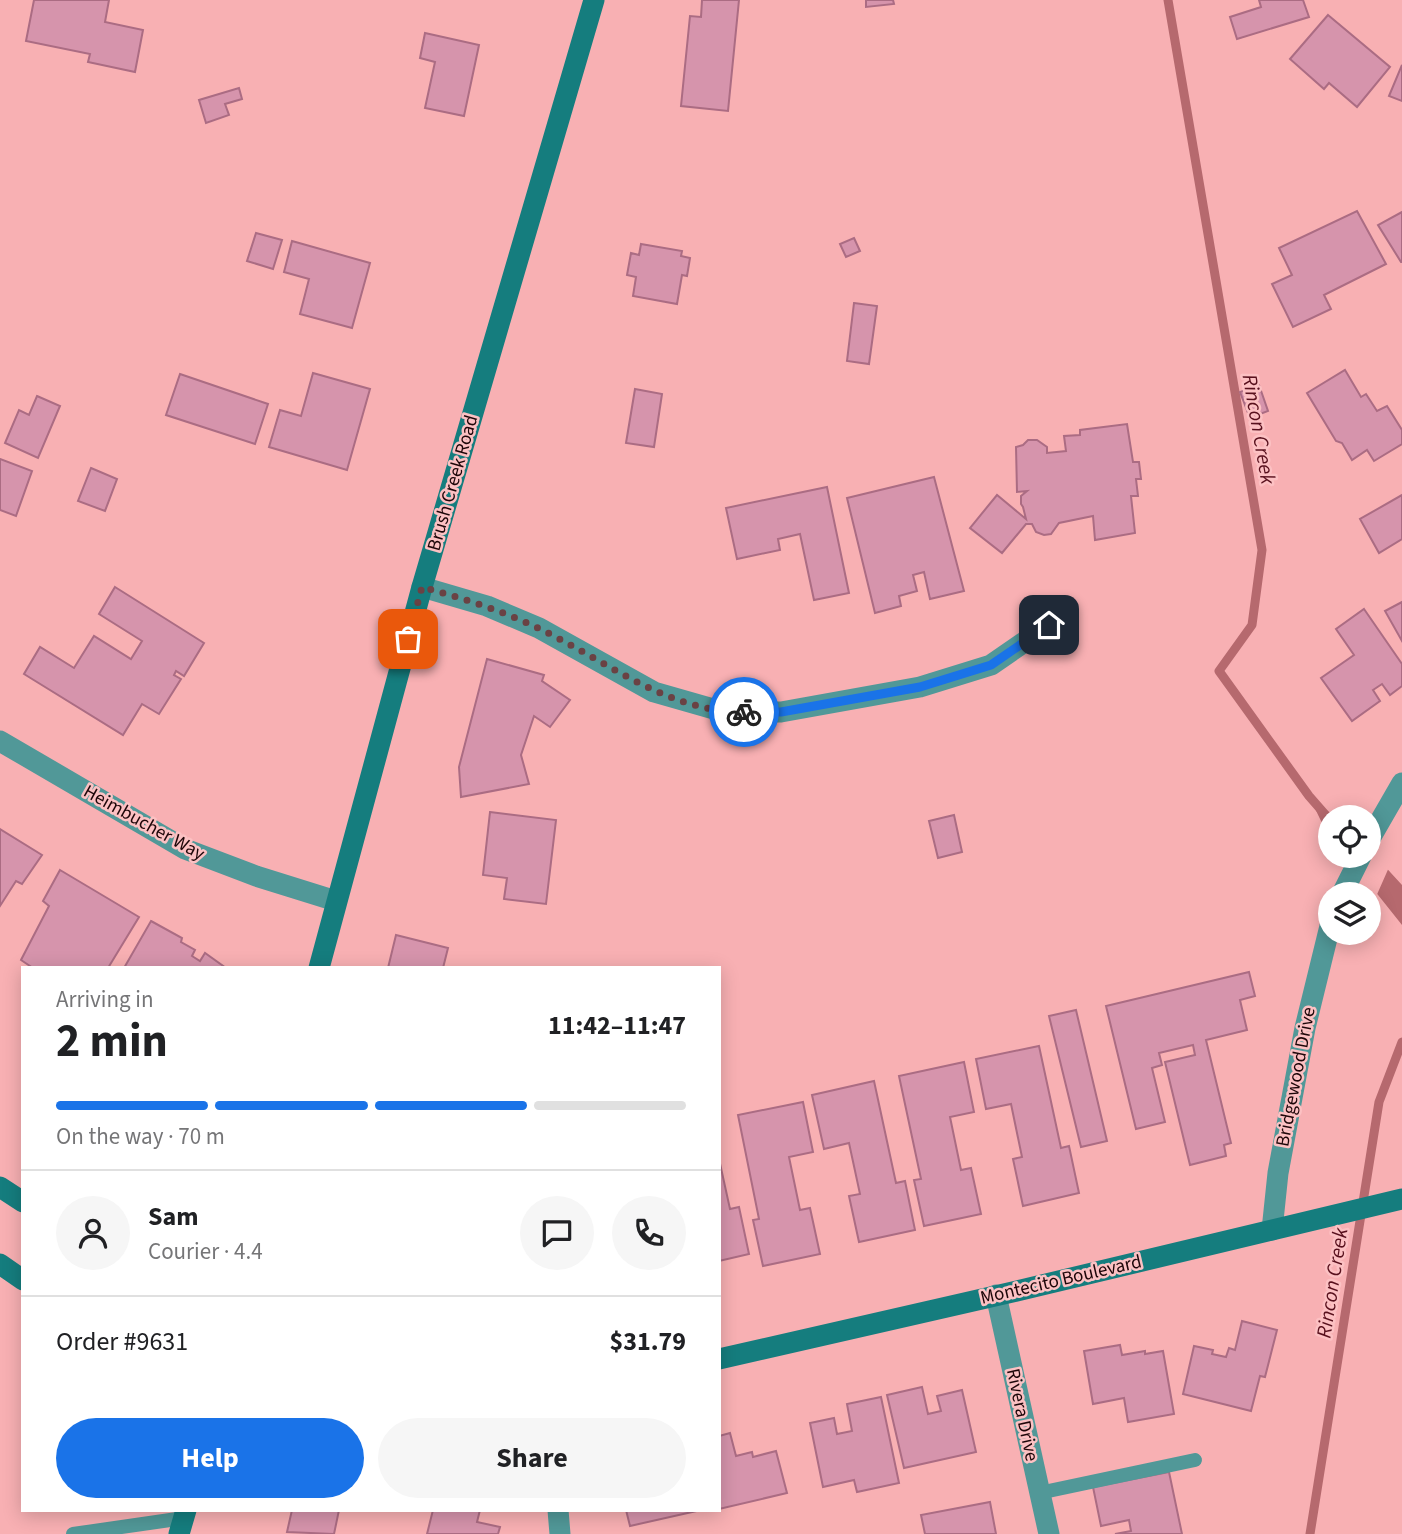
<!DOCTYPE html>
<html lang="en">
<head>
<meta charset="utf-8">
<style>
  :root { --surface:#fff; --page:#f6f6f6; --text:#202124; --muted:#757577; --line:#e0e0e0; --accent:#1a73e8 }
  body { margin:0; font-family:"Source Sans 3",sans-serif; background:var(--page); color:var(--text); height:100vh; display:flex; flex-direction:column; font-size:26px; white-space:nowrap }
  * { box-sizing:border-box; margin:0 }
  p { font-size:23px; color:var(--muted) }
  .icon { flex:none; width:38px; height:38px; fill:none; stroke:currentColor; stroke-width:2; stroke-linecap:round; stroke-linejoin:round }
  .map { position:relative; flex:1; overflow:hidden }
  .sheet { position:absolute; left:21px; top:966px; width:700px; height:546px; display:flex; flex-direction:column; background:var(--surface); border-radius:0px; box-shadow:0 4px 18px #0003 }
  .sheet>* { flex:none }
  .buttons { position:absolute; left:1318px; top:805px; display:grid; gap:14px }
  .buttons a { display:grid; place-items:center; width:63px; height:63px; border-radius:50%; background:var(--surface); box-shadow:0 4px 18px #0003; font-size:35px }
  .pin { position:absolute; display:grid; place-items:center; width:60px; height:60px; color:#fff; margin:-30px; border-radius:14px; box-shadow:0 4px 10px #0006 }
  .courier { position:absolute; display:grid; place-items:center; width:70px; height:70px; margin:-35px; border:5px solid #1a73e8; border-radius:50%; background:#fff; color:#222; box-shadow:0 2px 9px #0007 }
  .summary em { font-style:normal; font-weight:700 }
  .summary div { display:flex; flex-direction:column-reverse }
  .summary { display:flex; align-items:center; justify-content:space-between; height:119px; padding:0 35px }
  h1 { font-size:46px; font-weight:700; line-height:52px }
  .bar { display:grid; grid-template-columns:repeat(4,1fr); gap:10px 7px; align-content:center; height:84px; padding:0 35px }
  .bar i { height:9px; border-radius:5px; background:var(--line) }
  .bar .current { background:var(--accent) }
  .bar p { grid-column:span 4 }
  .line { display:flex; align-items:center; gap:18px; padding:0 35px; border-top:2px solid var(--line) }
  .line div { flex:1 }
  .round { display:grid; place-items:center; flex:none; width:74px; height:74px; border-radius:37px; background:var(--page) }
  .primary-button { display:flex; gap:14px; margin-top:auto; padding:14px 35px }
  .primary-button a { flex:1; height:80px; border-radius:42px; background:var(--accent); color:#fff; font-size:28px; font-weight:700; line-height:80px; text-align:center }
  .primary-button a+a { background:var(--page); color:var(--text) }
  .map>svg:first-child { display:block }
  .water { fill:#b6696e }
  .pier { fill:#f8b0b3 }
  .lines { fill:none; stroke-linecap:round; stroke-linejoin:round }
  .stream { stroke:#b6696e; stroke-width:9 }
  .building { fill:#d694ac; stroke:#ab6c83; stroke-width:2 }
  .lane { stroke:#519898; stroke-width:14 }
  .street { stroke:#519898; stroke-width:21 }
  .secondary { stroke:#157d7e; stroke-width:21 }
  .done { stroke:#6a4244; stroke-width:7; stroke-dasharray:0 12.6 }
  .route { stroke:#1a73e8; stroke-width:9 }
  .labels { text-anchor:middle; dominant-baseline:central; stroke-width:5; stroke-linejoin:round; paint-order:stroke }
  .street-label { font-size:19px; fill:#1e0609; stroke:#fcc1c3 }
  .water-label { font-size:21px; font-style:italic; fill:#58101d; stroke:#fcc1c3 }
</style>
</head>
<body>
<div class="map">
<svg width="1402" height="1534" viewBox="0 0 1402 1534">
  <rect width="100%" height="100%" fill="#f8b0b3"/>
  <!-- water -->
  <g class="water">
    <polygon points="1309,796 1335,817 1330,817 1330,833 1321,821"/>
    <polygon points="1369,849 1402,885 1402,925 1347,856 1368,856"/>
  </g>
  <!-- pier -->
  <polygon class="pier" points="1371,847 1390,865 1375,899 1344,856 1368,856"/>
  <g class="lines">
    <!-- stream -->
    <g class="stream">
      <polyline points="1168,0 1262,550 1252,625 1219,671 1309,796 1330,820"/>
      <polyline points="1310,1534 1379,1102 1402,1042"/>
    </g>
  </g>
  <!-- building -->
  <g class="building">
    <polygon points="34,0 109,0 105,22 143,30 135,72 88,62 90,54 26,41"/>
    <polygon points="702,0 739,0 728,111 681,106 690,16 701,17"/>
    <polygon points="866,0 893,0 894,4 866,7"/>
    <polygon points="1259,0 1303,0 1309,17 1237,39 1230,17 1261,7"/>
    <polygon points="1328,15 1390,67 1357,107 1329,83 1324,89 1290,59"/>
    <polygon points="425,33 479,45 464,116 425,108 435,62 420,58"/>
    <polygon points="1402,65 1402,101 1389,96"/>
    <polygon points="239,88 242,99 225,104 229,115 206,123 199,100"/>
    <polygon points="1357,211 1386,264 1324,295 1331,309 1293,327 1272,284 1292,275 1279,248"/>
    <polygon points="1402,212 1402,262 1401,262 1378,225"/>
    <polygon points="256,233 282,240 273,269 247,261"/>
    <polygon points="854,238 860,251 846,257 840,244"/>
    <polygon points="292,241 370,263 352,328 300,314 309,279 284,272"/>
    <polygon points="641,244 682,251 681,256 690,258 687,276 682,275 677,304 633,296 636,277 627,275 631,253 639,255"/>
    <polygon points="854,303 877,306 869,364 847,361"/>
    <polygon points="1345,370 1361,397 1366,394 1377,411 1387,406 1402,430 1402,444 1374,461 1367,450 1352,460 1342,443 1336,441 1307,393"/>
    <polygon points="313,373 370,389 347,470 269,447 280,410 301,416"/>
    <polygon points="180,374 268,404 255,444 166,415"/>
    <polygon points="1259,385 1268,411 1250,418 1240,392"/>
    <polygon points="635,389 662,394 654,447 626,443"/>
    <polygon points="37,396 60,406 38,458 5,443 19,410 29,415"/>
    <polygon points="1127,424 1133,462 1139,462 1141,479 1136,479 1138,496 1131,496 1135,533 1095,540 1093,516 1059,523 1051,534 1044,535 1036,532 1032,524 1026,524 1002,553 970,528 997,495 1026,519 1023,507 1021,504 1021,496 1027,491 1017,492 1016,447 1023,445 1028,440 1037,440 1047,447 1047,453 1066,451 1064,436 1080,435 1080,430"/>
    <polygon points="0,459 32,471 16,516 0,510"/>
    <polygon points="91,468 117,479 105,511 78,501"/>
    <polygon points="934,477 964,591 930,599 924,572 913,575 917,591 899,596 901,606 875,613 847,498"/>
    <polygon points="827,487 849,593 814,600 800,534 778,539 780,550 737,559 726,508"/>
    <polygon points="1402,495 1402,539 1379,553 1360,519"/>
    <polygon points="115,587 204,643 184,676 176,671 174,675 181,679 159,714 142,704 123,735 24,674 40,647 74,668 94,636 131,659 142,641 99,614"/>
    <polygon points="1402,602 1402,641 1385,611"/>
    <polygon points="1364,609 1402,664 1402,686 1390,695 1382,684 1373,690 1380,701 1352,721 1321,678 1354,655 1336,629"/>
    <polygon points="487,659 544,675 542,681 570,700 550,727 534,716 521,755 529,784 461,797 459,767"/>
    <polygon points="490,812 556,820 546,904 504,899 507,878 483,875"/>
    <polygon points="954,815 962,852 938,858 929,821"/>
    <polygon points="0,829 42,855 22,884 16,881 0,906"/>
    <polygon points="60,870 139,917 108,968 33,968 21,960 49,906 43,901"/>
    <polygon points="151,921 182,938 181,942 195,950 192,956 200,961 205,953 226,968 124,968"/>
    <polygon points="396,935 448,948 443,968 388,968"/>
    <polygon points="1249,972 1255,996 1240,1000 1247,1030 1206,1040 1231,1143 1224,1145 1226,1156 1190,1165 1165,1062 1195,1055 1193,1045 1159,1053 1162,1065 1152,1068 1165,1122 1136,1129 1106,1006"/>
    <polygon points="1076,1010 1107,1141 1081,1147 1049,1016"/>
    <polygon points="1039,1046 1061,1148 1069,1146 1079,1193 1023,1206 1013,1159 1022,1157 1011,1104 986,1109 976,1059"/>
    <polygon points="964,1062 974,1112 950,1117 961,1170 971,1168 981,1214 924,1226 914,1180 921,1179 899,1076"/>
    <polygon points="874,1081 896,1183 905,1181 915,1230 859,1242 849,1196 860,1194 849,1143 824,1149 812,1095"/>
    <polygon points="803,1102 813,1152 789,1157 800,1210 810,1208 820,1254 763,1266 753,1220 759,1219 738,1115"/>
    <polygon points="719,1159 730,1209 739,1207 749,1254 719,1261"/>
    <polygon points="1242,1321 1277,1330 1265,1377 1260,1376 1251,1411 1183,1394 1194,1346 1213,1350 1212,1354 1226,1357 1229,1348 1235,1350"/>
    <polygon points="1120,1345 1122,1355 1145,1351 1145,1354 1163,1351 1174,1414 1128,1422 1124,1398 1093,1404 1084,1351"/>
    <polygon points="922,1387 928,1414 941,1411 937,1396 962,1390 976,1452 904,1468 887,1395"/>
    <polygon points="881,1397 899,1483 857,1492 854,1480 823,1487 810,1423 834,1418 837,1434 852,1431 847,1404"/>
    <polygon points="730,1433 736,1456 752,1452 753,1457 776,1451 787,1493 719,1509 719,1436"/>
    <polygon points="1169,1472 1182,1534 1115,1534 1131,1531 1129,1520 1101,1526 1093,1487"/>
    <polygon points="990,1502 996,1534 925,1534 921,1515"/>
    <polygon points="292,1510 339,1510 334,1534 287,1532"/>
    <polygon points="433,1510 480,1510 477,1522 500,1527 498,1534 427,1534"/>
    <polygon points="626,1510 701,1510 630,1526"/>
  </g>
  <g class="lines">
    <!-- lane -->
    <g class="lane">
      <polyline points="1039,1493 1195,1460"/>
      <polyline points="73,1534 184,1518"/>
    </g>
    <!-- street -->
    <g class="street">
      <polyline points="422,587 487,606 539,628 654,692 724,712 781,712 920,687 991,665 1049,625"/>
      <polyline points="0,741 185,849 256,876 336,901"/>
      <polyline points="1368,842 1402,783"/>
      <polyline points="1342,894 1361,856"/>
      <polyline points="1272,1230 1278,1173 1305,1028 1330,926"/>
      <polyline points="996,1295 1049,1534"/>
      <polyline points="558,1510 560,1534"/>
    </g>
    <!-- secondary -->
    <g class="secondary">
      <polyline points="319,968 422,587 594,0"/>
      <polyline points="0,1187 23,1202"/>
      <polyline points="0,1264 23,1280"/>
      <polyline points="719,1359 1021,1290 1402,1199"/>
      <polyline points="179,1534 186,1510"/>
    </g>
  </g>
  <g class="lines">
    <!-- done -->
    <path class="done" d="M408,639L422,587C461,598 501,610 538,628C605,660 667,712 744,712"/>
    <!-- route -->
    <polyline class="route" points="744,712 781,712 920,687 991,665 1049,625"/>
  </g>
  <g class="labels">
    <!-- street labels -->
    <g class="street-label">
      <text transform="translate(453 483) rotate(-74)">Brush Creek Road</text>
      <text transform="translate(144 823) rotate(29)">Heimbucher Way</text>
      <text transform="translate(1296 1077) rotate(-79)">Bridgewood Drive</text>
      <text transform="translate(1061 1280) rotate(-13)">Montecito Boulevard</text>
      <text transform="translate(1022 1415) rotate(78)">Rivera Drive</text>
    </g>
    <!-- water labels -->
    <g class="water-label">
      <text transform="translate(1259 429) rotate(80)">Rincon Creek</text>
      <text transform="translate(1332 1283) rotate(-81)">Rincon Creek</text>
    </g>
  </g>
</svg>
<div class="buttons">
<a><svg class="icon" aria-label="locate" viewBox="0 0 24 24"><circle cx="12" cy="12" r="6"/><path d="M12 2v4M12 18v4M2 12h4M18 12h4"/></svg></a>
<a><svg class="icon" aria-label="layers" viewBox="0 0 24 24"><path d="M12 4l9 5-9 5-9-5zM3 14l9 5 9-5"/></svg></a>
</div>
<div class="pin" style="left:408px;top:639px;background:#ea580c"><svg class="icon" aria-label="bag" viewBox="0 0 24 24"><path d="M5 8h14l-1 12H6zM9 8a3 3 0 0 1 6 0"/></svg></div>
<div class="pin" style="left:1049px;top:625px;background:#1f2937"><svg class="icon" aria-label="home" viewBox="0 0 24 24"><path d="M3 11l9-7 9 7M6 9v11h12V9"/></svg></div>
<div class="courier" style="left:744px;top:712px"><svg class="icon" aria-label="bike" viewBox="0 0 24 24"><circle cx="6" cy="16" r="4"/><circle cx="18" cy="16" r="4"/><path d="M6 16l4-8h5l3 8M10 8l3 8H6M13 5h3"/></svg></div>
<section class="sheet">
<div class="summary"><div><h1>2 min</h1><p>Arriving in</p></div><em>11:42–11:47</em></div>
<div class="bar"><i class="current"></i><i class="current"></i><i class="current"></i><i></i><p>On the way · 70 m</p></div>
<div class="line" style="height:126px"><a class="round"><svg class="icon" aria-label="person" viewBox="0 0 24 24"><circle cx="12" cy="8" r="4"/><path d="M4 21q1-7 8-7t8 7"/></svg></a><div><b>Sam</b><p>Courier · 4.4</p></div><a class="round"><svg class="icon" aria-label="chat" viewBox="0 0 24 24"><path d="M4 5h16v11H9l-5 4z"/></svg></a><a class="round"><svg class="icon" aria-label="phone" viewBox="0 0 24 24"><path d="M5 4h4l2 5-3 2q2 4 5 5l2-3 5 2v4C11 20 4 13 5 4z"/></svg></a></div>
<div class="line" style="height:91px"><div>Order #9631</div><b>$31.79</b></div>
<div class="primary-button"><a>Help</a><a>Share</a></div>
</section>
</div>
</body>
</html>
